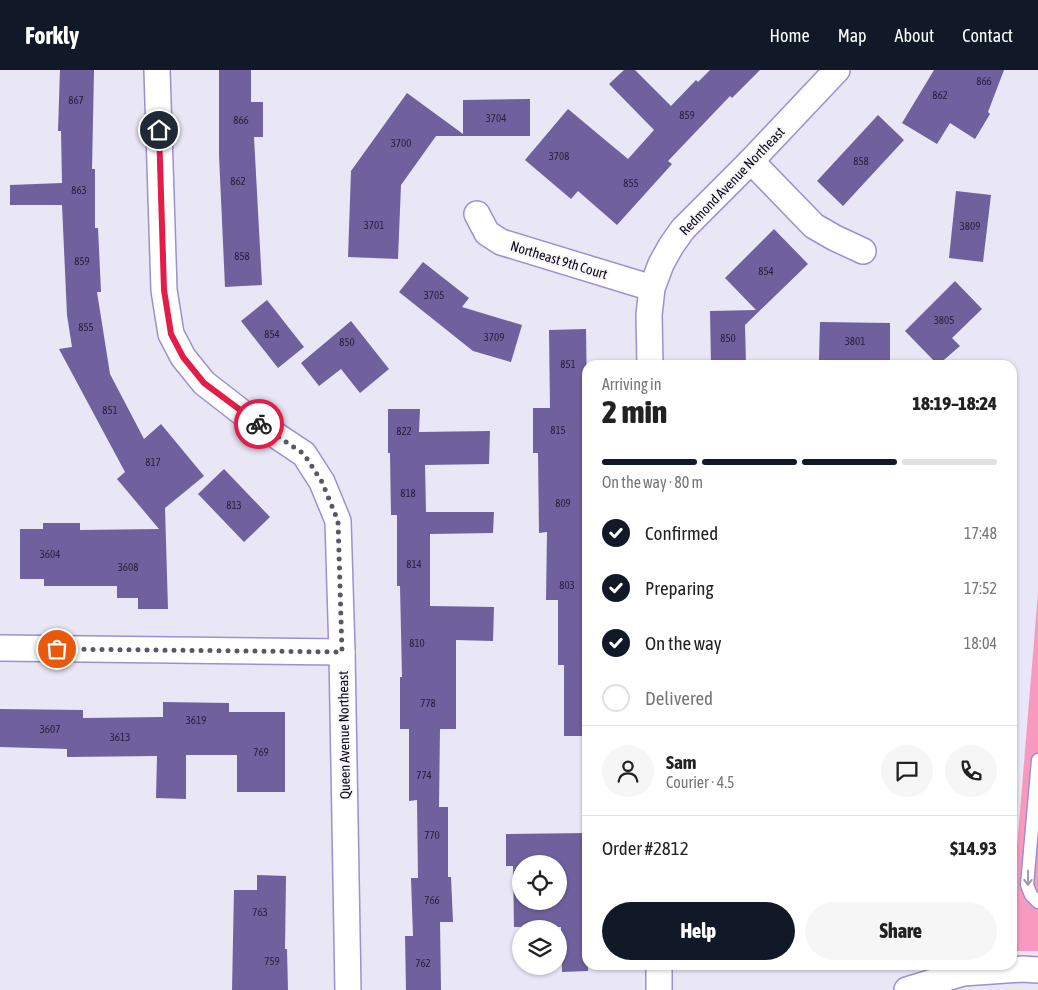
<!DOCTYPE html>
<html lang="en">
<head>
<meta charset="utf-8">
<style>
  :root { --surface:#fff; --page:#f6f6f6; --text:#222; --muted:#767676; --line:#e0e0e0; --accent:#111827 }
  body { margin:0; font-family:"Asap Condensed",sans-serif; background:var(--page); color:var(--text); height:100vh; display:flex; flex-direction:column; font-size:19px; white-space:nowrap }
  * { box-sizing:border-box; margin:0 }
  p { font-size:16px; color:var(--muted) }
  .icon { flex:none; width:28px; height:28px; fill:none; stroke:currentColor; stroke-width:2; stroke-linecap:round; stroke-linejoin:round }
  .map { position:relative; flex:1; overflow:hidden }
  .side { position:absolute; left:582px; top:290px; width:435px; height:610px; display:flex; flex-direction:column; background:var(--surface); border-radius:15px; box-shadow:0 1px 4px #0004 }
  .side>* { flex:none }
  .controls { position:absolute; left:512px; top:785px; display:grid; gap:10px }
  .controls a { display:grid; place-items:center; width:55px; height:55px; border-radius:50%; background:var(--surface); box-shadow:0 1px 4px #0004; font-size:25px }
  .pin { position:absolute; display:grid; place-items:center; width:42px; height:42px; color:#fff; margin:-21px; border:2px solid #fff; border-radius:50%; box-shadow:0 1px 5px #0007 }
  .courier { position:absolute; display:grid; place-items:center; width:50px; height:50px; margin:-25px; border:4px solid #e11d48; border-radius:50%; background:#fff; color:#222; box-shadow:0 1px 6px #0007 }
  .headline em { font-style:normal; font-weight:800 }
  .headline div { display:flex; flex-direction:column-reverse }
  .headline { display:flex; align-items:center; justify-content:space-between; height:85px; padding:0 20px }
  h1 { font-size:32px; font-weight:800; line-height:38px }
  .bar { display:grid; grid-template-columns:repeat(4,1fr); gap:8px 5px; align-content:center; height:60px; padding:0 20px }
  .bar i { height:6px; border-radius:4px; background:var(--line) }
  .bar .active { background:var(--accent) }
  .bar p { grid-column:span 4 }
  .line { display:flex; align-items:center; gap:12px; padding:0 20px; border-top:1px solid var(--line) }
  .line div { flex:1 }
  .round { display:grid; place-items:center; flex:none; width:52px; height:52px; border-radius:26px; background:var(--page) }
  ol { padding:0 20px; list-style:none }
  li { display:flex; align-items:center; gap:15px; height:55px }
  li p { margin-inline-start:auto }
  li .icon { padding:5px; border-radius:50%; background:var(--accent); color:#fff; stroke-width:4 }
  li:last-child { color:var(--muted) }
  li i { width:28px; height:28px; border:2px solid var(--line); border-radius:50% }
  .action { display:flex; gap:10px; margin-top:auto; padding:10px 20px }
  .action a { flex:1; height:58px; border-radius:30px; background:var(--accent); color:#fff; font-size:20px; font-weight:800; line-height:58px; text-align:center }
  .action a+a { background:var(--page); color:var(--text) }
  header { display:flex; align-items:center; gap:30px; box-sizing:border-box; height:70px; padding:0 25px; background:var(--accent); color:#fff }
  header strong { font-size:24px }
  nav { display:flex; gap:28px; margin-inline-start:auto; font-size:18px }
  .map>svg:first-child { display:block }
  .green { fill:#f999bf }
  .building { fill:#70609d; fill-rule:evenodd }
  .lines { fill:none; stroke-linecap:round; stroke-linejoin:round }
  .lane-casing { stroke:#9f8fd0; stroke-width:15 }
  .street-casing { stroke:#9f8fd0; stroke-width:28 }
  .lane { stroke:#fff; stroke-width:12 }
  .street { stroke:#fff; stroke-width:25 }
  .oneway { stroke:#9f9ca6 }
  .done { stroke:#5c566b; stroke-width:5; stroke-dasharray:0 9 }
  .route { stroke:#e11d48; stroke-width:6 }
  .labels { text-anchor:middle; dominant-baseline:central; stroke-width:4; stroke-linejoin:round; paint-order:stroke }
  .number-label { font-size:11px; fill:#281e3f }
  .street-label { font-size:14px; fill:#100820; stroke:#f6f6f6 }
</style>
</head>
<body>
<header>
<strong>Forkly</strong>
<nav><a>Home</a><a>Map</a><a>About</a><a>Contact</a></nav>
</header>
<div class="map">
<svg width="1038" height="920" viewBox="0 0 1038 920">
  <rect width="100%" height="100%" fill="#e9e6f5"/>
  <!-- green -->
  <polygon class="green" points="1038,523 1038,881 1013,881 1013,826"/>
  <!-- building -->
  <g class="building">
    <polygon points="60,0 94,0 92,99 95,99 95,158 98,158 101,222 97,222 110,304 144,369 161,354 204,406 165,438 168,539 138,539 138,528 117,528 117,516 44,516 44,509 20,509 20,459 43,459 43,453 80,453 80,460 159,459 117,409 125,402 59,279 72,277 67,245 62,135 10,135 10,115 62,113 61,61 58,61"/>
    <polygon points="219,0 251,0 251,32 263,32 263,67 254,67 262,215 225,217 219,85"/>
    <polygon points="624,0 635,0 671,36 696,10 698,12 710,0 760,0 732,28 730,26 668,91 672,94 617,155 578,121 571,129 525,90 568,39 628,89 654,60 609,14"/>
    <polygon points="934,0 1004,0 988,42 990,44 975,69 950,53 937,74 902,53"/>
    <polygon points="407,23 463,64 463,30 530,29 530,66 436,66 401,115 398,189 348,187 351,101"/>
    <polygon points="878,45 904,70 843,136 817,111"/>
    <polygon points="956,121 991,125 983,192 949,188"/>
    <polygon points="774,159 808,194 745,255 746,295 711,295 710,241 756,240 725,208"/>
    <polygon points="423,192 469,228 462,237 522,255 511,292 473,281 399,222"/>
    <polygon points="955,211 982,239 952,268 960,276 938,295 905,261"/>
    <polygon points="267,230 304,277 278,298 241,251"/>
    <polygon points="351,251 389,299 360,323 341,299 319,316 301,293"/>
    <polygon points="820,252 890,253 890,291 819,290"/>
    <polygon points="586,259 587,328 583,328 582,402 588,402 588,666 564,666 564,595 558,595 558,530 546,530 547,462 539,463 538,383 533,383 533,338 550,338 549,260"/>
    <polygon points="388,339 420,339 419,362 490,361 489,394 425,395 426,442 494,442 493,463 430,464 430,536 494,537 493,571 456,570 456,659 440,659 439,737 448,737 448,807 451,807 453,852 440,852 441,920 406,920 405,866 413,866 411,808 418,808 417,730 409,731 409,659 400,659 400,607 402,607 400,516 397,516 397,445 391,445 390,383 388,383"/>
    <polygon points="224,399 270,447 244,472 198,424"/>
    <polygon points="163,632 229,633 229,642 285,642 285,722 237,722 237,685 186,685 186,729 156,728 157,686 67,687 67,679 0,677 0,639 83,640 83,648 163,647"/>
    <path d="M588,763V901L562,902L561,857H514L513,796H506V764ZM521,794H559V831H521Z"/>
    <polygon points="257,805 286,806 285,879 287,879 288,920 232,920 234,820 257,820"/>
  </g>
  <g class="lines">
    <!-- lane casing -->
    <g class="lane-casing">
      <polyline id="lane" points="1038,690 1027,815 1031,825 1038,832"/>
    </g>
    <!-- street casing -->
    <g class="street-casing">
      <g id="street">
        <polyline points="157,0 164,220 171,264 183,287 204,313 244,344 304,384 322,412 338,451 342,582 348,920"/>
        <polyline points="751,91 814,156 835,168 863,181"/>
        <polyline points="477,144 487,163 501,172 652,218"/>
        <polyline points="650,295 649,245 652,218 661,194 671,176 683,159 751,91 837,0"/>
        <polyline points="0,578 342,582"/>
        <polyline points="659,895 659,920"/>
        <polyline points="907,920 963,903 1023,899 1038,900"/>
      </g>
    </g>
    <!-- lane -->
    <use href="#lane" class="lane"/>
    <!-- street -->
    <use href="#street" class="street"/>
  </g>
  <!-- one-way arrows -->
  <defs><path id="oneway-shaft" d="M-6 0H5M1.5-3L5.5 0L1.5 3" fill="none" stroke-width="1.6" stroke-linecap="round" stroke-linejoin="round" transform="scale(1.25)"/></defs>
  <use class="oneway" href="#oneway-shaft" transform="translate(1028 808) rotate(91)"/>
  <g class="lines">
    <!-- done -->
    <polyline class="done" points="57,579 342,582 338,451 322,412 304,384 259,354"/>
    <!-- route -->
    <polyline class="route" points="159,60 164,220 171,264 183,287 204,313 259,354"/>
  </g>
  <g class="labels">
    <!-- number labels -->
    <g class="number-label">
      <text x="984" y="11">866</text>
      <text x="940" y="25">862</text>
      <text x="76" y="30">867</text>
      <text x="687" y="45">859</text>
      <text x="496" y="48">3704</text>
      <text x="241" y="50">866</text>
      <text x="401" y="73">3700</text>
      <text x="559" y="86">3708</text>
      <text x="861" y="91">858</text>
      <text x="238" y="111">862</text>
      <text x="631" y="113">855</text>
      <text x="79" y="120">863</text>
      <text x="374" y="155">3701</text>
      <text x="970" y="156">3809</text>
      <text x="242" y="186">858</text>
      <text x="82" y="191">859</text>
      <text x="766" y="201">854</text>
      <text x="434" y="225">3705</text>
      <text x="944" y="250">3805</text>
      <text x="86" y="257">855</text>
      <text x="272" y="264">854</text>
      <text x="494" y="267">3709</text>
      <text x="728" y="268">850</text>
      <text x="855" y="271">3801</text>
      <text x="347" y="272">850</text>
      <text x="568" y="294">851</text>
      <text x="110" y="340">851</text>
      <text x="558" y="360">815</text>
      <text x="404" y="361">822</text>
      <text x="153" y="392">817</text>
      <text x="408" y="423">818</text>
      <text x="563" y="433">809</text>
      <text x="234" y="435">813</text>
      <text x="50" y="484">3604</text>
      <text x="414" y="494">814</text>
      <text x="128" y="497">3608</text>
      <text x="567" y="515">803</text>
      <text x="417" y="573">810</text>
      <text x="428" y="633">778</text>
      <text x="196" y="650">3619</text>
      <text x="50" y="659">3607</text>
      <text x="120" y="667">3613</text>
      <text x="261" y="682">769</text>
      <text x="424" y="705">774</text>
      <text x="432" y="765">770</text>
      <text x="432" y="830">766</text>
      <text x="260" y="842">763</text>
      <text x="272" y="891">759</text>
      <text x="423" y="893">762</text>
    </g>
    <!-- street labels -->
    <g class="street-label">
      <text transform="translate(732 111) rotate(-46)">Redmond Avenue Northeast</text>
      <text transform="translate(559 190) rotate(17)">Northeast 9th Court</text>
      <text transform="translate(344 665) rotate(-91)">Queen Avenue Northeast</text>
    </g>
  </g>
</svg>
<div class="controls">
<a><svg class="icon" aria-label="locate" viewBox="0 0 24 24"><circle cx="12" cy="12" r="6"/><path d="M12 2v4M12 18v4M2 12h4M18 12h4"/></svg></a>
<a><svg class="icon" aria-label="layers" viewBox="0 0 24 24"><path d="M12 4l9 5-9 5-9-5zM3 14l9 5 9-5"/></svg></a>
</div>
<div class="pin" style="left:57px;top:579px;background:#ea580c"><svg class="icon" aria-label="bag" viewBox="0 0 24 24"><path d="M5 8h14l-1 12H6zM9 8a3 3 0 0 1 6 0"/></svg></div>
<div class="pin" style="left:159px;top:60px;background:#1f2937"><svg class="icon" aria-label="home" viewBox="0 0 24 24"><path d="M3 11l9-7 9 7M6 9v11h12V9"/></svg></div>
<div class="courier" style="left:259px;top:354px"><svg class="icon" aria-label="bike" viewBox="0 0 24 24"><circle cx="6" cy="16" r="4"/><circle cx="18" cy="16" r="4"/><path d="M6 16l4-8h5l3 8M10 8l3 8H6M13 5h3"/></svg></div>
<section class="side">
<div class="headline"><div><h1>2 min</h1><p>Arriving in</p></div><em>18:19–18:24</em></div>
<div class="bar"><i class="active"></i><i class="active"></i><i class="active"></i><i></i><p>On the way · 80 m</p></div>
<ol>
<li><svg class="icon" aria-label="check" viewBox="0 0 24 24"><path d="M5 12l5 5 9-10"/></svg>Confirmed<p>17:48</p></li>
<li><svg class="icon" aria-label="check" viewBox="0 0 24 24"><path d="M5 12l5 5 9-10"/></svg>Preparing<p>17:52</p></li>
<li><svg class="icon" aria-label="check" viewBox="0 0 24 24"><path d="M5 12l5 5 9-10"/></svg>On the way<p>18:04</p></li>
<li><i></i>Delivered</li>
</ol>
<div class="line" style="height:90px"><a class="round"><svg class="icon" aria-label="person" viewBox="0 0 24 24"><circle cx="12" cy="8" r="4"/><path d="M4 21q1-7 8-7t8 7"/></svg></a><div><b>Sam</b><p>Courier · 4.5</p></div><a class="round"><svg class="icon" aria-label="chat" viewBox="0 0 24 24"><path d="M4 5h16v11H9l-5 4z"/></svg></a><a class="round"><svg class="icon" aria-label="phone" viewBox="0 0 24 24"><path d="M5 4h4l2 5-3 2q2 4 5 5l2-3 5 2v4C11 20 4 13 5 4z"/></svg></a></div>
<div class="line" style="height:65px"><div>Order #2812</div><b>$14.93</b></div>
<div class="action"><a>Help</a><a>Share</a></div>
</section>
</div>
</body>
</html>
